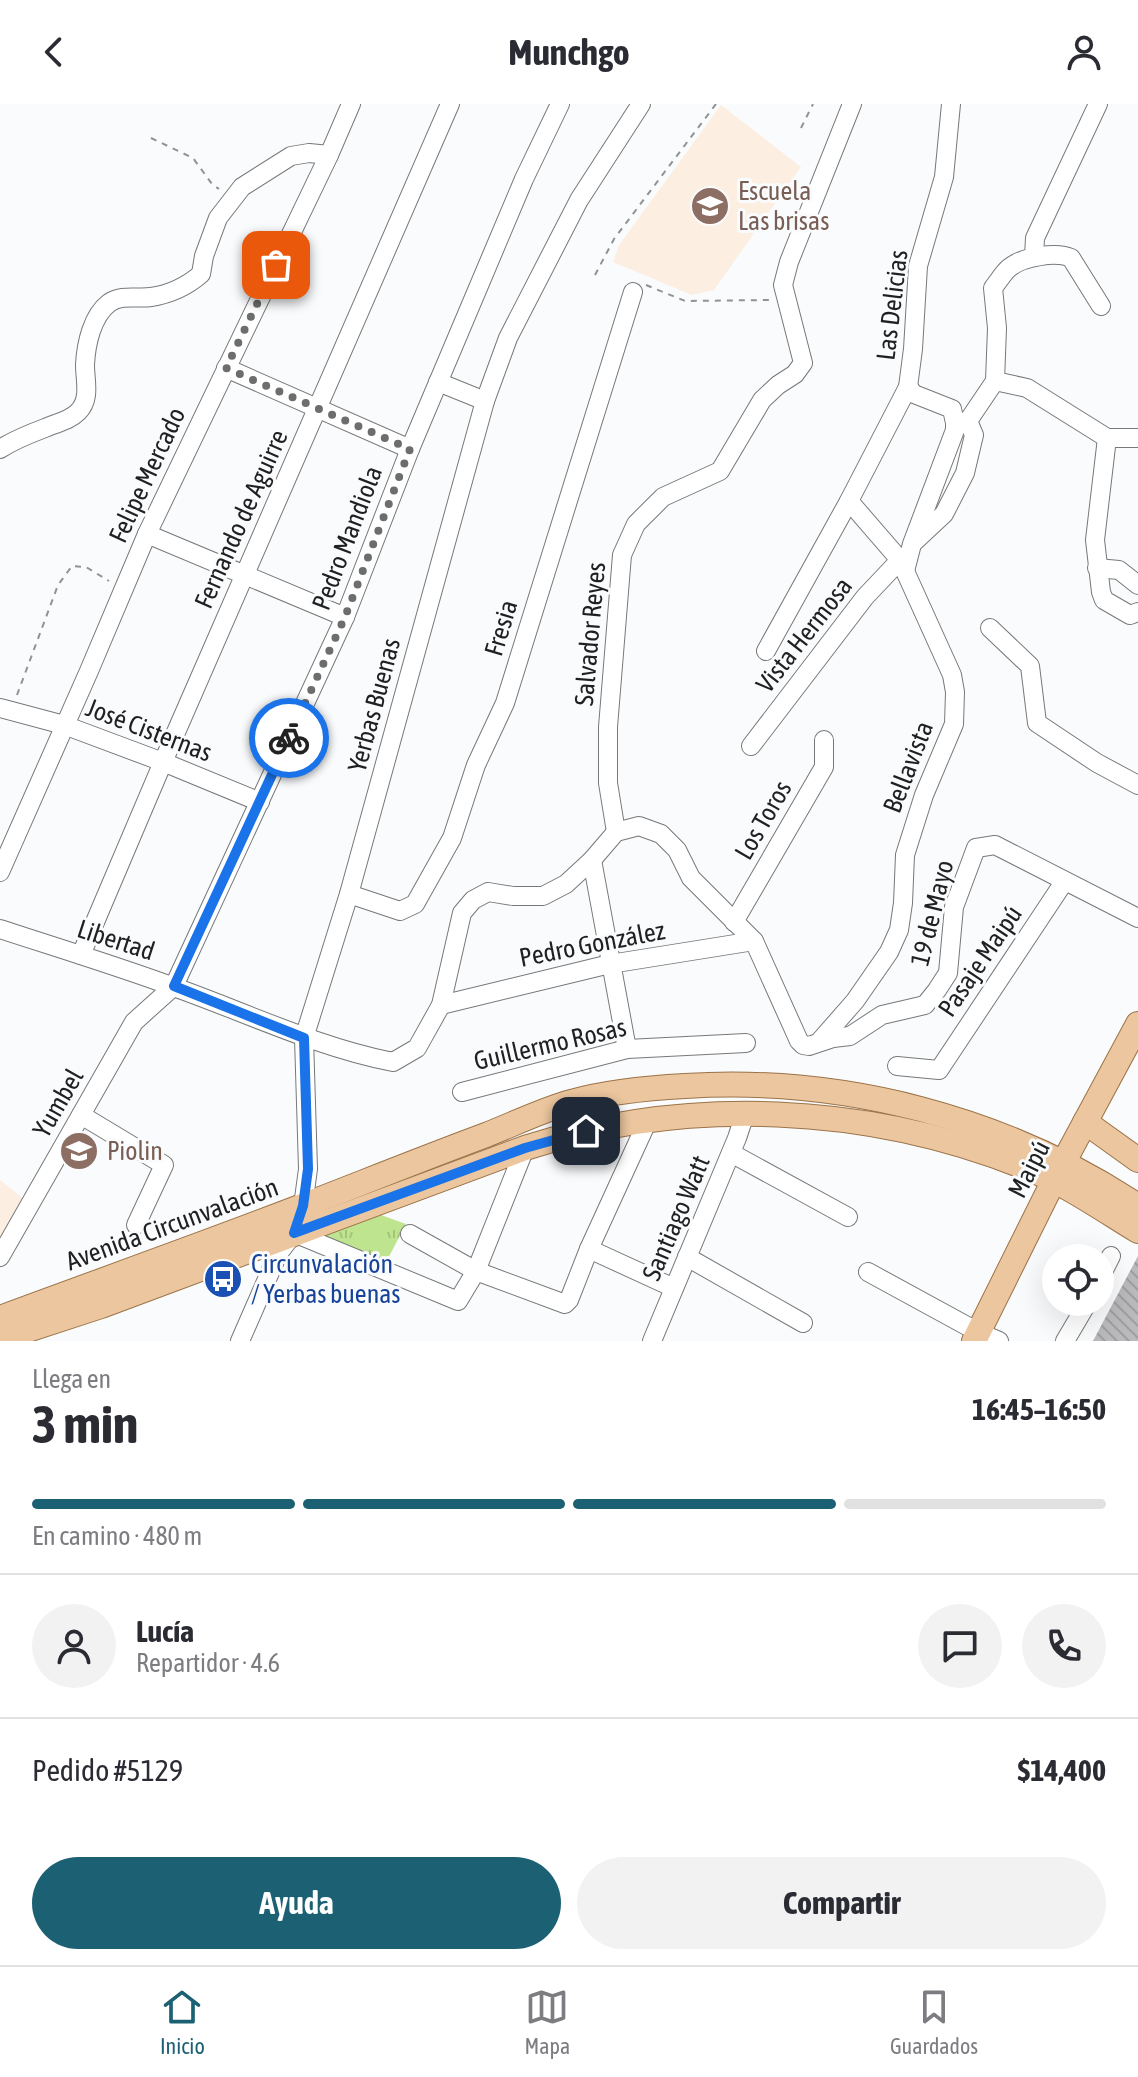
<!DOCTYPE html>
<html lang="es">
<head>
<meta charset="utf-8">
<style>
  :root { --surface:#fff; --page:#f2f2f3; --text:#2b2b33; --muted:#7c7c81; --line:#e1e1e2; --accent:#1c6173 }
  body { margin:0; font-family:"Asap Condensed",sans-serif; background:var(--page); color:var(--text); height:100vh; display:flex; flex-direction:column; font-size:30px; white-space:nowrap }
  * { box-sizing:border-box; margin:0 }
  p { font-size:26px; color:var(--muted) }
  .icon { flex:none; width:44px; height:44px; fill:none; stroke:currentColor; stroke-width:2; stroke-linecap:round; stroke-linejoin:round }
  .map { position:relative; height:1237px; overflow:hidden }
  .details { display:flex; flex-direction:column; background:var(--surface); flex:1 }
  .details>* { flex:none }
  .fabs { position:absolute; left:1042px; top:1140px; display:grid; gap:16px }
  .fabs a { display:grid; place-items:center; width:72px; height:72px; border-radius:50%; background:var(--surface); box-shadow:0 8px 32px #0002; font-size:40px }
  .pin { position:absolute; display:grid; place-items:center; width:68px; height:68px; color:#fff; margin:-34px; border-radius:16px; box-shadow:0 4px 12px #0006 }
  .courier { position:absolute; display:grid; place-items:center; width:80px; height:80px; margin:-40px; border:6px solid #1a73e8; border-radius:50%; background:#fff; color:#222; box-shadow:0 2px 10px #0007 }
  .headline em { font-style:normal; font-weight:700 }
  .headline div { display:flex; flex-direction:column-reverse }
  .headline { display:flex; align-items:center; justify-content:space-between; height:136px; padding:0 32px }
  h1 { font-size:52px; font-weight:700; line-height:60px }
  .bar { display:grid; grid-template-columns:repeat(4,1fr); gap:12px 8px; align-content:center; height:96px; padding:0 32px }
  .bar i { height:10px; border-radius:6px; background:var(--line) }
  .bar .current { background:var(--accent) }
  .bar p { grid-column:span 4 }
  .line { display:flex; align-items:center; gap:20px; padding:0 32px; border-top:2px solid var(--line) }
  .line div { flex:1 }
  .round { display:grid; place-items:center; flex:none; width:84px; height:84px; border-radius:42px; background:var(--page) }
  .primary-button { display:flex; gap:16px; margin-top:auto; padding:16px 32px }
  .primary-button a { flex:1; height:92px; border-radius:48px; background:var(--accent); color:#fff; font-size:32px; font-weight:700; line-height:92px; text-align:center }
  .primary-button a+a { background:var(--page); color:var(--text) }
  header { display:flex; justify-content:space-between; align-items:center; height:104px; padding:0 32px; background:var(--surface); font-size:36px; font-weight:700 }
  .menu { display:flex; justify-content:space-around; align-items:center; height:112px; border-top:2px solid var(--line); background:var(--surface); font-size:22px; color:var(--muted) }
  .menu a { display:grid; justify-items:center; gap:4px }
  .menu .current { color:var(--accent) }
  .map>svg:first-child { display:block }
  .education { fill:#fceee0 }
  .park { fill:url(#park-tufts) }
  .building { fill:url(#building-back-hatch) }
  .lines { fill:none; stroke-linecap:round; stroke-linejoin:round }
  .minor-casing { stroke:#767879; stroke-width:20 }
  .major-casing { stroke:#9b7348; stroke-width:26 }
  .path { stroke:#919293; stroke-width:2; stroke-dasharray:6 6; stroke-linecap:butt }
  .minor { stroke:#fff; stroke-width:18 }
  .major { stroke:#ebc69e; stroke-width:24 }
  .done { stroke:#6c6d6d; stroke-width:8; stroke-dasharray:0 14.4 }
  .route { stroke:#1a73e8; stroke-width:10 }
  .labels { text-anchor:middle; dominant-baseline:central; stroke-width:6; stroke-linejoin:round; paint-order:stroke }
  .education-label { font-size:26px; fill:#785e54; stroke:#fafbfd; text-anchor:start }
  .street-label { font-size:26px; fill:#1f2020; stroke:#fafbfd }
  .transit-label { font-size:26px; fill:#164399; stroke:#fafbfd; text-anchor:start }
</style>
</head>
<body>
<header><svg class="icon" aria-label="back" viewBox="0 0 24 24"><path d="M15 5l-7 7 7 7"/></svg>Munchgo<svg class="icon" aria-label="person" viewBox="0 0 24 24"><circle cx="12" cy="8" r="4"/><path d="M4 21q1-7 8-7t8 7"/></svg></header>
<div class="map">
<svg width="1138" height="1237" viewBox="0 0 1138 1237">
  <defs>
    <pattern id="park-tufts" width="24" height="20" patternUnits="userSpaceOnUse" patternTransform="scale(2)"><rect width="24" height="20" fill="#bfe48f"/><path d="M3 7l-1-3M5 7V3M7 7l1-3M15 17l-1-3M17 17v-4M19 17l1-3" fill="none" stroke="#a4c37b"/></pattern>
    <pattern id="building-back-hatch" width="6" height="6" patternUnits="userSpaceOnUse" patternTransform="scale(2)"><rect width="6" height="6" fill="#bab9bb"/><path d="M-1 5l2 2M0 0l6 6M5-1l2 2" fill="none" stroke="#9f9fa0"/></pattern>
  </defs>
  <rect width="100%" height="100%" fill="#fafbfd"/>
  <!-- education -->
  <g class="education">
    <polygon points="721,1 801,63 714,186 692,191 613,158 619,141"/>
    <polygon points="0,1076 25,1096 0,1139"/>
  </g>
  <!-- park -->
  <polygon class="park" points="370,1107 406,1120 384,1162 322,1136 322,1124"/>
  <!-- building -->
  <polygon class="building" points="1138,1152 1138,1237 1093,1237"/>
  <g class="lines">
    <!-- minor casing -->
    <g class="minor-casing">
      <g id="minor">
        <polyline points="1034,153 1035,134 1098,0"/>
        <polyline points="226,264 410,345"/>
        <path d="M995,277L997,224L993,184C998,178 1003,169 1009,164C1022,153 1056,147 1071,154L1101,202"/>
        <polyline points="438,278 485,297"/>
        <polyline points="955,319 968,317 995,277 1027,284 1107,334 1138,334"/>
        <polyline points="1107,334 1095,436 1101,488 1104,496 1130,511 1138,508"/>
        <path d="M0,345C14,336 29,330 45,324C56,319 69,317 78,308C91,295 85,277 85,261C86,240 92,212 109,199C121,190 138,195 151,193C171,190 186,183 201,170L204,152L218,114L242,83L291,52L309,49L329,51"/>
        <polyline points="147,430 345,513"/>
        <polyline points="914,438 944,410 965,369 974,331 968,317"/>
        <polyline points="1097,464 1119,466 1138,481"/>
        <polyline points="905,467 912,440 955,326 955,319 952,305 914,290 908,283"/>
        <polyline points="990,524 1030,562 1037,619 1097,659 1138,681"/>
        <polyline points="766,547 849,397"/>
        <polyline points="0,604 64,621 163,658 260,698"/>
        <polyline points="751,642 865,493 900,456"/>
        <polyline points="616,728 608,679 608,623 622,451 636,420 663,393 720,367 762,296 778,281 795,270 803,259 783,181 789,158 852,0"/>
        <polyline points="592,756 627,945"/>
        <polyline points="0,768 89,567 147,430 329,51 351,0"/>
        <polyline points="349,790 400,807 415,800 452,734 476,661 505,599 633,188"/>
        <polyline points="734,818 824,663 824,636"/>
        <path d="M0,825C58,844 117,862 174,883C247,909 317,943 393,958L417,944L441,901L462,809L473,796L488,788L513,792H543L566,780L592,756L616,728L639,722L661,730L677,746L691,774L754,837L799,937L803,941L809,942L833,934L850,932L882,911L925,901L937,886L948,869L954,803L976,744L995,741L1138,814"/>
        <polyline points="81,851 163,658 450,0"/>
        <polyline points="441,901 610,860 754,837"/>
        <polyline points="819,938 855,897 889,848 899,826 903,799 905,751 924,691 954,620 955,588 952,571 900,456 849,397 908,283 913,245 918,162 944,73 951,0"/>
        <polyline points="897,962 939,966 1064,778"/>
        <polyline points="462,988 627,945 746,939"/>
        <polyline points="81,1011 164,1061 136,1121"/>
        <polyline points="731,1049 848,1113"/>
        <polyline points="294,1129 458,1197 476,1167 525,1044"/>
        <polyline points="410,1130 476,1167 565,1200 569,1196 589,1145 648,1016"/>
        <polyline points="589,1145 674,1184"/>
        <polyline points="0,1153 134,918 174,882 345,513 410,345 524,75 560,0"/>
        <polyline points="687,1153 803,1219"/>
        <polyline points="868,1168 978,1228 999,1237"/>
        <polyline points="1100,1174 1111,1152"/>
        <polyline points="240,1237 278,1150 294,1129 303,1102 308,1065 304,934 349,790 485,297 508,234 579,96 641,0"/>
        <polyline points="652,1237 737,1034 745,1010"/>
        <polyline points="1065,1237 1088,1198"/>
      </g>
    </g>
    <!-- major casing -->
    <g class="major-casing">
      <g id="major">
        <polyline points="1085,1018 1138,1056"/>
        <path d="M0,1214C100,1177 201,1141 300,1103C362,1079 424,1054 486,1031C514,1020 542,1006 571,998C607,988 647,984 685,982C844,972 1005,1014 1138,1102"/>
        <path d="M0,1235L101,1202L525,1044C687,992 869,1000 1027,1064C1066,1080 1102,1105 1138,1127"/>
        <polyline points="974,1237 1054,1076 1138,920"/>
      </g>
    </g>
    <!-- path -->
    <g class="path">
      <polyline points="801,24 813,0"/>
      <polyline points="151,34 193,54 212,80 219,85"/>
      <polyline points="595,171 614,135 716,0"/>
      <polyline points="646,181 685,197 769,196"/>
      <polyline points="17,591 58,481 72,462 86,463 109,477"/>
    </g>
    <!-- minor -->
    <use href="#minor" class="minor"/>
    <!-- major -->
    <use href="#major" class="major"/>
  </g>
  <g class="lines">
    <!-- done -->
    <polyline class="done" points="276,161 226,264 410,345 345,513 289,634"/>
    <!-- route -->
    <polyline class="route" points="289,634 174,882 304,934 308,1065 303,1102 294,1129 525,1044 586,1027"/>
  </g>
  <!-- icons -->
  <defs>
    <g id="school-disc" transform="scale(2)"><circle r="9.5" fill="#8d6e63" stroke="#fafbfd"/><path d="M0-5L7-2L0 1L-7-2ZM-4 1L0 2.5L4 1V4Q0 6-4 4Z" fill="#fff"/></g>
    <g id="bus-disc" transform="scale(2)"><circle r="9.5" fill="#1a4fb4" stroke="#fafbfd"/><path d="M-5-6H5V4H4V6H2V4H-2V6H-4V4H-5ZM-3.5-4V0h7V-4ZM-3.5 1.2v1.5H-2V1.2ZM2 1.2v1.5H3.5V1.2Z" fill="#fff"/></g>
  </defs>
  <g fill-rule="evenodd">
    <use href="#school-disc" x="710" y="102"/>
    <use href="#school-disc" x="79" y="1047"/>
    <use href="#bus-disc" x="223" y="1175"/>
  </g>
  <g class="labels">
    <!-- education labels -->
    <g class="education-label">
      <text x="738" y="87">Escuela<tspan x="738" dy="30">Las brisas</tspan></text>
      <text x="107" y="1047">Piolin</text>
    </g>
    <!-- street labels -->
    <g class="street-label">
      <text transform="translate(892 201) rotate(-83)">Las Delicias</text>
      <text transform="translate(147 371) rotate(-65)">Felipe Mercado</text>
      <text transform="translate(241 415) rotate(-66)">Fernando de Aguirre</text>
      <text transform="translate(347 434) rotate(-69)">Pedro Mandiola</text>
      <text transform="translate(501 524) rotate(-73)">Fresia</text>
      <text transform="translate(590 530) rotate(-85)">Salvador Reyes</text>
      <text transform="translate(804 531) rotate(-52)">Vista Hermosa</text>
      <text transform="translate(374 601) rotate(-75)">Yerbas Buenas</text>
      <text transform="translate(149 626) rotate(21)">José Cisternas</text>
      <text transform="translate(908 663) rotate(-69)">Bellavista</text>
      <text transform="translate(763 716) rotate(-60)">Los Toros</text>
      <text transform="translate(932 809) rotate(-76)">19 de Mayo</text>
      <text transform="translate(116 836) rotate(18)">Libertad</text>
      <text transform="translate(592 840) rotate(-11)">Pedro González</text>
      <text transform="translate(980 857) rotate(-56)">Pasaje Maipú</text>
      <text transform="translate(550 940) rotate(-13)">Guillermo Rosas</text>
      <text transform="translate(58 999) rotate(-60)">Yumbel</text>
      <text transform="translate(1029 1065) rotate(-63)">Maipú</text>
      <text transform="translate(676 1114) rotate(-67)">Santiago Watt</text>
      <text transform="translate(172 1120) rotate(-20)">Avenida Circunvalación</text>
    </g>
    <!-- transit labels -->
    <g class="transit-label">
      <text x="251" y="1160">Circunvalación<tspan x="251" dy="30">/ Yerbas buenas</tspan></text>
    </g>
  </g>
</svg>
<div class="fabs">
<a><svg class="icon" aria-label="locate" viewBox="0 0 24 24"><circle cx="12" cy="12" r="6"/><path d="M12 2v4M12 18v4M2 12h4M18 12h4"/></svg></a>
</div>
<div class="pin" style="left:276px;top:161px;background:#ea580c"><svg class="icon" aria-label="bag" viewBox="0 0 24 24"><path d="M5 8h14l-1 12H6zM9 8a3 3 0 0 1 6 0"/></svg></div>
<div class="pin" style="left:586px;top:1027px;background:#1f2937"><svg class="icon" aria-label="home" viewBox="0 0 24 24"><path d="M3 11l9-7 9 7M6 9v11h12V9"/></svg></div>
<div class="courier" style="left:289px;top:634px"><svg class="icon" aria-label="bike" viewBox="0 0 24 24"><circle cx="6" cy="16" r="4"/><circle cx="18" cy="16" r="4"/><path d="M6 16l4-8h5l3 8M10 8l3 8H6M13 5h3"/></svg></div>
</div>
<section class="details">
<div class="headline"><div><h1>3 min</h1><p>Llega en</p></div><em>16:45–16:50</em></div>
<div class="bar"><i class="current"></i><i class="current"></i><i class="current"></i><i></i><p>En camino · 480 m</p></div>
<div class="line" style="height:144px"><a class="round"><svg class="icon" aria-label="person" viewBox="0 0 24 24"><circle cx="12" cy="8" r="4"/><path d="M4 21q1-7 8-7t8 7"/></svg></a><div><b>Lucía</b><p>Repartidor · 4.6</p></div><a class="round"><svg class="icon" aria-label="chat" viewBox="0 0 24 24"><path d="M4 5h16v11H9l-5 4z"/></svg></a><a class="round"><svg class="icon" aria-label="phone" viewBox="0 0 24 24"><path d="M5 4h4l2 5-3 2q2 4 5 5l2-3 5 2v4C11 20 4 13 5 4z"/></svg></a></div>
<div class="line" style="height:104px"><div>Pedido #5129</div><b>$14,400</b></div>
<div class="primary-button"><a>Ayuda</a><a>Compartir</a></div>
</section>
<nav class="menu">
<a class="current"><svg class="icon" aria-label="home" viewBox="0 0 24 24"><path d="M3 11l9-7 9 7M6 9v11h12V9"/></svg>Inicio</a>
<a><svg class="icon" aria-label="map" viewBox="0 0 24 24"><path d="M3 6l6-2 6 2 6-2v14l-6 2-6-2-6 2zM9 4v14M15 6v14"/></svg>Mapa</a>
<a><svg class="icon" aria-label="saved" viewBox="0 0 24 24"><path d="M7 4h10v16l-5-4-5 4z"/></svg>Guardados</a>
</nav>
</body>
</html>
